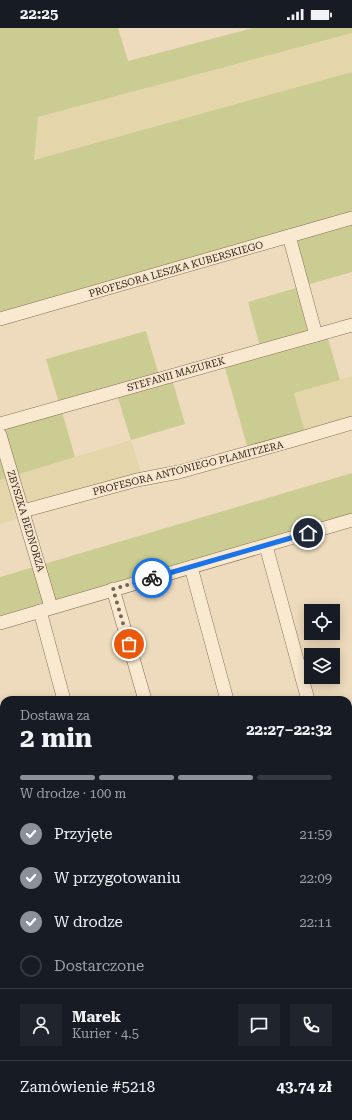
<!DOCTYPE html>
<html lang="pl">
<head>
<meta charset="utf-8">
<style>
  :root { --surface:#171b24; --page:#20242c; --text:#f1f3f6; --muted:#9ea1a6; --line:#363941; --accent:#8c9099 }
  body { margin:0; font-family:"Roboto Serif",serif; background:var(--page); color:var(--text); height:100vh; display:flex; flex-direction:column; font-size:15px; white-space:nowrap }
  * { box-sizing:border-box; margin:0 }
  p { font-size:13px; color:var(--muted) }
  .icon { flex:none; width:22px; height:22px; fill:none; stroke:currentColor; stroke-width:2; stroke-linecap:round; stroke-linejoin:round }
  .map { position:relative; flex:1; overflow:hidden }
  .panel { position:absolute; left:0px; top:668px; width:352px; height:424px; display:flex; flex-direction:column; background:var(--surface); border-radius:12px 12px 0 0; box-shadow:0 2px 10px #0003 }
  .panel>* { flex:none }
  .tools { position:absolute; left:304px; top:576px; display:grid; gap:8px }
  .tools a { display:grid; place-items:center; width:36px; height:36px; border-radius:0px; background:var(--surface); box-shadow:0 2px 10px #0003; font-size:20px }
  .pin { position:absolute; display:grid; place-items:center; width:34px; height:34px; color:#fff; margin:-17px; border:2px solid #fff; border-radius:50%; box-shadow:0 1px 4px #0007 }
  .courier { position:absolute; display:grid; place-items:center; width:40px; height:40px; margin:-20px; border:3px solid #1a73e8; border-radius:50%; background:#fff; color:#222; box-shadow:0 1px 5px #0007 }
  .summary em { font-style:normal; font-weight:700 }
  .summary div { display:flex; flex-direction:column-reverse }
  .summary { display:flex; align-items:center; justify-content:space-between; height:68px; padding:0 20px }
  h1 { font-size:26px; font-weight:700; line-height:30px }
  .bar { display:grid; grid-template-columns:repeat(4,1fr); gap:6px 4px; align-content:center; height:48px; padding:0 20px }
  .bar i { height:5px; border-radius:3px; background:var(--line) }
  .bar .selected { background:var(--accent) }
  .bar p { grid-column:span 4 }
  .line { display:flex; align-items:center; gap:10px; padding:0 20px; border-top:1px solid var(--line) }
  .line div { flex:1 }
  .round { display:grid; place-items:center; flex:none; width:42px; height:42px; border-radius:0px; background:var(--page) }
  ol { padding:0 20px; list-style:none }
  li { display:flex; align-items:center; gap:12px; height:44px }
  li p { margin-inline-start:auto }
  li .icon { padding:4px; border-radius:50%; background:var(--accent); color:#fff; stroke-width:4 }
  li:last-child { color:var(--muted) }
  li i { width:22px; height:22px; border:2px solid var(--line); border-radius:50% }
  .status { display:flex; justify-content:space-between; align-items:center; height:28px; padding:0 20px; background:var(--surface); direction:ltr }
  .status svg { height:11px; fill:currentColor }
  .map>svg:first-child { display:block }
  .farmland { fill:#e4d5aa }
  .green { fill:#cbcc91 }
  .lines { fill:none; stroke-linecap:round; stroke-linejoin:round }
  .minor-casing { stroke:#866b56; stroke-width:14 }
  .minor { stroke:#f9e9d0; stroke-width:13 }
  .done { stroke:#766554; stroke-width:4; stroke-dasharray:0 7.2 }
  .route { stroke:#1a73e8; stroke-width:5 }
  .labels { text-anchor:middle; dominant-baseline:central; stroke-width:3.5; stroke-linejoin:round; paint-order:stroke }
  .street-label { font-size:10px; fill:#35251b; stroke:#f6e6cd }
</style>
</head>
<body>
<div class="status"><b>22:25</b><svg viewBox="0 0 49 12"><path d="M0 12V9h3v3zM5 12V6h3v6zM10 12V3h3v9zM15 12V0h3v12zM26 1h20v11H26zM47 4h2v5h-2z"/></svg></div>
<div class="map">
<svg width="352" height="1092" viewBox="0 0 352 1092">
  <rect width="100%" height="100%" fill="#eedbbd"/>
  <!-- farmland -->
  <g class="farmland">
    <polygon points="352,5 352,44 34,132 38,89"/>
    <polygon points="352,348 352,395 306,408 294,365"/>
    <polygon points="131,412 143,451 0,496 0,452"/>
  </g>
  <!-- green -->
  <g class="green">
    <polygon points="0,0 118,0 128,33 253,0 352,0 352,5 38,89 34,132 352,44 352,244 303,258 316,306 326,304 340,352 294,365 306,408 249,425 223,333 261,322 248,274 303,258 289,208 0,291"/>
    <polygon points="146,303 160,351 171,348 185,396 131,412 116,364 61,380 75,429 0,452 0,396 60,379 46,331"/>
    <polygon points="352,445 352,492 0,595 0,549"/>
  </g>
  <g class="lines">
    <!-- minor casing -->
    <g class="minor-casing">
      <g id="minor">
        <polyline points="289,208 316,307"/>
        <polyline points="0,291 352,190"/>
        <polyline points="0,396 352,297"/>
        <polyline points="0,407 51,579"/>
        <polyline points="23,483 137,452 179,444 294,412 352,395"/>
        <polyline points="266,518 308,672"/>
        <polyline points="191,539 227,672"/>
        <polyline points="113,561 145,672"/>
        <polyline points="40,583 64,672"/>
        <polyline points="0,595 352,492"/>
        <polyline points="348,688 352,687"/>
        <polyline points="0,711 4,726"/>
        <polyline points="0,790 4,789"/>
        <polyline points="348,804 352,802"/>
        <polyline points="348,893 352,909"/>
        <polyline points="0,903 4,902"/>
        <polyline points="0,1043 4,1059"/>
        <polyline points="11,1088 12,1092"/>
        <polyline points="106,1088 107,1092"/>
        <polyline points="200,1088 201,1092"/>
        <polyline points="302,1088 304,1092"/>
      </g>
    </g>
    <!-- minor -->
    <use href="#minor" class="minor"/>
  </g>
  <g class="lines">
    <!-- done -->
    <polyline class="done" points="129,616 113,561 152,550"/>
    <!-- route -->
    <polyline class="route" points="152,550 308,505"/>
  </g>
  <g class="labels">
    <!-- street labels -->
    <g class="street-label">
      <text transform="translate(176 241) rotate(-16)">PROFESORA LESZKA KUBERSKIEGO</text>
      <text transform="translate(176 346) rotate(-16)">STEFANII MAZUREK</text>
      <text transform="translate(188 440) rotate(-14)">PROFESORA ANTONIEGO PLAMITZERA</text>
      <text transform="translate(26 493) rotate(73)">ZBYSZKA BEDNORZA</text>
    </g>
  </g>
</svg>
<div class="tools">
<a><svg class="icon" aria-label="locate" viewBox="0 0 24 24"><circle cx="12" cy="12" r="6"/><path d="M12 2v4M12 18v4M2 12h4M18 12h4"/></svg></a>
<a><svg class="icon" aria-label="layers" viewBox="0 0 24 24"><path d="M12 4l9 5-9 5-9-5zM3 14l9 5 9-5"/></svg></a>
</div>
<div class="pin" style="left:129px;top:616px;background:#ea580c"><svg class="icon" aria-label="bag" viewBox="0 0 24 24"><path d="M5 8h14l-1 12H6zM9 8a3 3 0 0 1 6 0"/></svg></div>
<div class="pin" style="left:308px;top:505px;background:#1f2937"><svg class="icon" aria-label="home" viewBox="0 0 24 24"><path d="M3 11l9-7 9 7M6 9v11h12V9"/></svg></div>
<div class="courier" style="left:152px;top:550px"><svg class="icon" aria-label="bike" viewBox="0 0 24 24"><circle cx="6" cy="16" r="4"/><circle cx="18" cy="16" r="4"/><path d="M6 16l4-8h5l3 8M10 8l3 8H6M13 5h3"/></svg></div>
<section class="panel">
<div class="summary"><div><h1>2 min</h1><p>Dostawa za</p></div><em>22:27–22:32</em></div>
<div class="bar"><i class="selected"></i><i class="selected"></i><i class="selected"></i><i></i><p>W drodze · 100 m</p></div>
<ol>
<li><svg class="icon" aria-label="check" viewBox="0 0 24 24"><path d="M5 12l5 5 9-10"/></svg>Przyjęte<p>21:59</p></li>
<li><svg class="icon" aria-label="check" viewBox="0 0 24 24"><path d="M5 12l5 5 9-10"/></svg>W przygotowaniu<p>22:09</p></li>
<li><svg class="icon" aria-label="check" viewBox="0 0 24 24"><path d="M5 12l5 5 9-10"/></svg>W drodze<p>22:11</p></li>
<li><i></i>Dostarczone</li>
</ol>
<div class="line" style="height:72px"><a class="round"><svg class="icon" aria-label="person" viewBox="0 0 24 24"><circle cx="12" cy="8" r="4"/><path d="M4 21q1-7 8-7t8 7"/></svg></a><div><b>Marek</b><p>Kurier · 4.5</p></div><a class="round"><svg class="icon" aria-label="chat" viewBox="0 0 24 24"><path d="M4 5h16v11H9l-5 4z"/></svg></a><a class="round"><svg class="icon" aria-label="phone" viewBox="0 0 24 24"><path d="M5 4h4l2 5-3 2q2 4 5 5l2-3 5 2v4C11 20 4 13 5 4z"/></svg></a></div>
<div class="line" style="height:52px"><div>Zamówienie #5218</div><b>43.74 zł</b></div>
</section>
</div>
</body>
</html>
